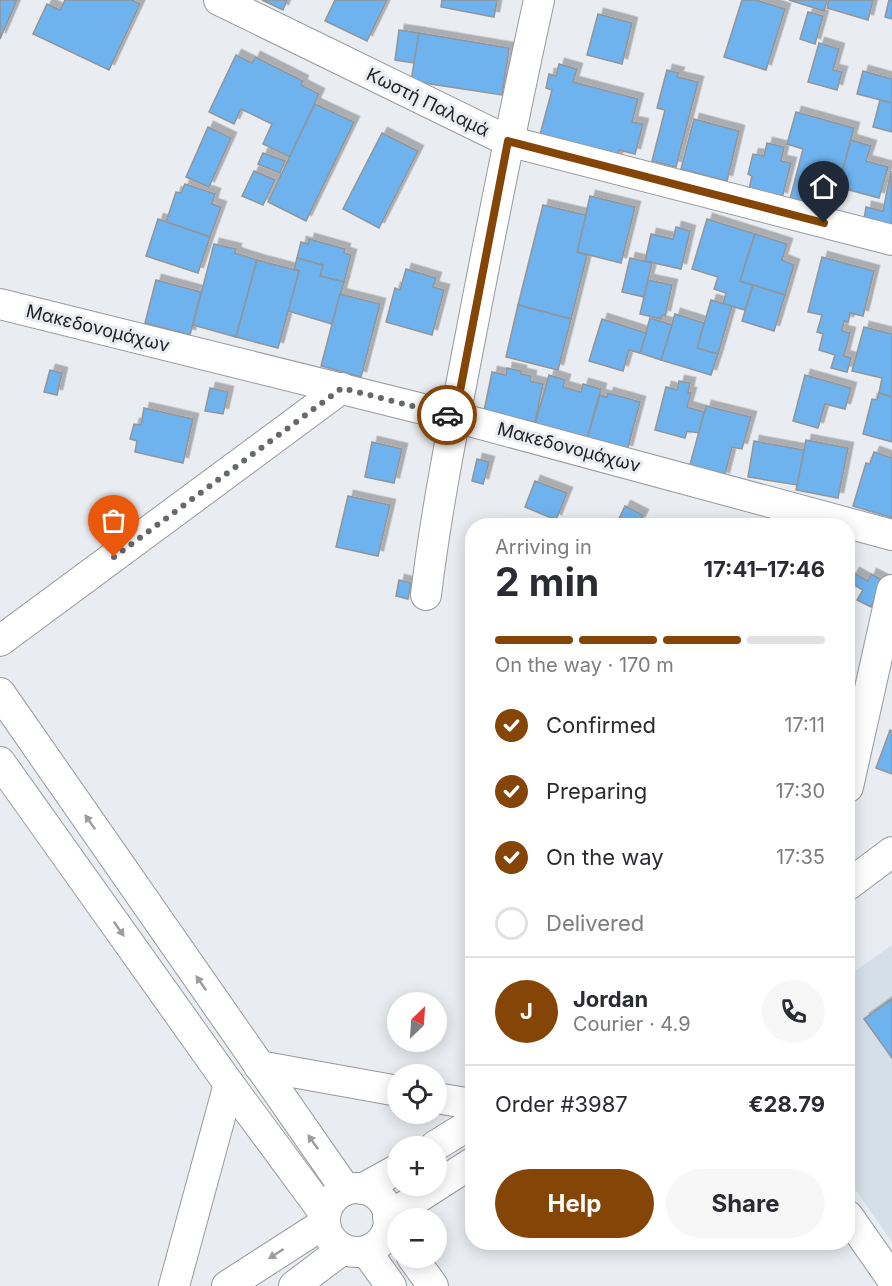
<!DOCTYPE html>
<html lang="en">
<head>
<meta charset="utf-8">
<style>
  :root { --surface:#fff; --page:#f7f7f7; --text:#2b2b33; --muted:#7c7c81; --line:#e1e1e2; --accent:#844507 }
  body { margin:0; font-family:Inter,sans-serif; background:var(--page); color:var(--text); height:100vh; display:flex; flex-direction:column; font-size:22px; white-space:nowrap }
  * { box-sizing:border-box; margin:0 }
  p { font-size:20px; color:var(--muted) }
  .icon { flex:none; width:33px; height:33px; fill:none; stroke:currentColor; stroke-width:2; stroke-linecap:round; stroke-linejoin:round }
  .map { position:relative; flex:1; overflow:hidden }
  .panel { position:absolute; left:465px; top:518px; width:390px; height:732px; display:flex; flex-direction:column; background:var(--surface); border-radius:24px; box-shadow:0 3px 15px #0003 }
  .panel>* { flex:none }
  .needle { width:39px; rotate:25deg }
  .tools { position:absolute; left:387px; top:992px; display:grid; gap:12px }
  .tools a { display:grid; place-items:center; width:60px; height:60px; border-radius:50%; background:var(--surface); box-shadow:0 3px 15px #0003; font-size:30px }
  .pin { position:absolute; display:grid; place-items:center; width:51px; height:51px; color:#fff; margin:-62px -26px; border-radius:50% 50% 50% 0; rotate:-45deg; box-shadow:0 0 6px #0007 }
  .pin .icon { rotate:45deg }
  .courier { position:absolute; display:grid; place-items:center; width:60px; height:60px; margin:-30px; border:4px solid #844507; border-radius:50%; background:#fff; color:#222; box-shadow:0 2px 8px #0007 }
  .headline em { font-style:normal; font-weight:700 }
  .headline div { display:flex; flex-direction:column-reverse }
  .headline { display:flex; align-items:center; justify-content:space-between; height:102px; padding:0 30px }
  h1 { font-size:39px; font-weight:700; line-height:45px }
  .bar { display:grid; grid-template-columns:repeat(4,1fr); gap:9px 6px; align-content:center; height:72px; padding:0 30px }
  .bar i { height:8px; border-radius:4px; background:var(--line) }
  .bar .active { background:var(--accent) }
  .bar p { grid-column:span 4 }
  .line { display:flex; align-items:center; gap:15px; padding:0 30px; border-top:2px solid var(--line) }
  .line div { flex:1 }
  .round { display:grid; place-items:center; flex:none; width:63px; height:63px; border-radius:32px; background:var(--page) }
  ol { padding:0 30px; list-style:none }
  li { display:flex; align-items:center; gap:18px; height:66px }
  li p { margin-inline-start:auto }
  li .icon { padding:6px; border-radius:50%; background:var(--accent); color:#fff; stroke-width:4 }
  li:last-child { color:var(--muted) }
  li i { width:33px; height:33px; border:3px solid var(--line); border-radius:50% }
  .cta { display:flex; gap:12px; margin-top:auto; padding:12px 30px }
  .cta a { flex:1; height:69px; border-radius:36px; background:var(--accent); color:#fff; font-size:24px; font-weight:700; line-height:69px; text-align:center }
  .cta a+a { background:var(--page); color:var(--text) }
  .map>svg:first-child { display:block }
  .built { fill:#d5dfe8 }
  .building { fill:#6eb2ee; stroke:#929599; stroke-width:1.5; filter:url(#shadow) }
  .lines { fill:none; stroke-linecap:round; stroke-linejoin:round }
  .minor-casing { stroke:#979a9d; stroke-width:32 }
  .minor { stroke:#fff; stroke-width:30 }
  .oneway { fill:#9b9c9c }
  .done { stroke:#66696b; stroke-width:6; stroke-dasharray:0 10.8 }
  .route { stroke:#844507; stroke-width:8 }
  .labels { text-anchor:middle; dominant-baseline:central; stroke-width:6; stroke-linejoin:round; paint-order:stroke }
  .street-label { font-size:18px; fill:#202223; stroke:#e9ecf0 }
</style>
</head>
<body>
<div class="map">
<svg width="892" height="1286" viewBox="0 0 892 1286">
  <defs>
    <filter id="shadow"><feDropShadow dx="5.5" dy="-5.5" stdDeviation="0" flood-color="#0004"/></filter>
  </defs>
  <rect width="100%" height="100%" fill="#e9ecf0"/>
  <!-- built -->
  <polygon class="built" points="892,945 892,1242 848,1179 848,976"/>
  <!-- building -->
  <g class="building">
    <polygon points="0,0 17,0 0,39"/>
    <polygon points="65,0 132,0 140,4 109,70 33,34 47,4 60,10"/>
    <polygon points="262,0 287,0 283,10"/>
    <polygon points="335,0 387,0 367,41 325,21"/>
    <polygon points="442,0 497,0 494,17 441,7"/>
    <polygon points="742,0 756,0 785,9 766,70 724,57"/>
    <polygon points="789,0 827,0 824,11"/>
    <polygon points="829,0 873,0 868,20 827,8"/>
    <polygon points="889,0 892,0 892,19 885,17"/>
    <polygon points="808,12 823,16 815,44 800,39"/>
    <polygon points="598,14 632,23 622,64 587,55"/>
    <polygon points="399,30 419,33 414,63 395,60"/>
    <polygon points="419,33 509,48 502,95 411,81"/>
    <polygon points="819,43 839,49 833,70 842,72 837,90 808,82"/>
    <polygon points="236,55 252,63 255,57 303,81 301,85 319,94 290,157 263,144 272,124 241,109 234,124 209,112"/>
    <polygon points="559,64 577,69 573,82 638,99 632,122 643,124 635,154 619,150 616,162 538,142 552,90 546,88 549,74 556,76"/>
    <polygon points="667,70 679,73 677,77 698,82 676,167 652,161 665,110 657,108"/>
    <polygon points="863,71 892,79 892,103 857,94"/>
    <polygon points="880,100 892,103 892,132 873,127"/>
    <polygon points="315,104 354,122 306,221 268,202"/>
    <polygon points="796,112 854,128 838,187 816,181 809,204 790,199 803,149 787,144"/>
    <polygon points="694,119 739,131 727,181 681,169"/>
    <polygon points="208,127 231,138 209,187 186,177"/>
    <polygon points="382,133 418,151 379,228 343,209"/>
    <polygon points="851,140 871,146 866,161 888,167 879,198 838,187"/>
    <polygon points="767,143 784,147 781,161 791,163 782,198 749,189 752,176 748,174 753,154 764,156"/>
    <polygon points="263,153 285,161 280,173 258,164"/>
    <polygon points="254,171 275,180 263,205 242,196"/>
    <polygon points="891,171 892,232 863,226 866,207 883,211"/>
    <polygon points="185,184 215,194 212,204 221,207 210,237 166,222 176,192 181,193"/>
    <polygon points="590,196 635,207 621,263 577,252"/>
    <polygon points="543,205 586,215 577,252 587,255 571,319 518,305"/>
    <polygon points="158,219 210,237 198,273 146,256"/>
    <polygon points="707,219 755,234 740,281 753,285 745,310 723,304 726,293 714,289 718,277 692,269"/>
    <polygon points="676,227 690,231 681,269 645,261 651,234 673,239"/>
    <polygon points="755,234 787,244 782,260 794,265 785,295 740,281"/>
    <polygon points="309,239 345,249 344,253 351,255 344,282 320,276 323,265 297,258 301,242 308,244"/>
    <polygon points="214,244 236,249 235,253 257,260 236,337 193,325"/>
    <polygon points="822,257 874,271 863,316 850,313 848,322 844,321 842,331 850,333 844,356 851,358 847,372 831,368 835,355 819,350 823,334 817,332 822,315 808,312"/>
    <polygon points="297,258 323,265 320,276 344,282 332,324 288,311 299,271 294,269"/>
    <polygon points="630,258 652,263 644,297 622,292"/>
    <polygon points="257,260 299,271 278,348 236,337"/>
    <polygon points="406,269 436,278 433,287 444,290 432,335 386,322 395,288 400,290"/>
    <polygon points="156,280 201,292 190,335 145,323"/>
    <polygon points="648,280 672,285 665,316 662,315 661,319 640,314"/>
    <polygon points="753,285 785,295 774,331 742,321"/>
    <polygon points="340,294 380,304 361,377 321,366"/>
    <polygon points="711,300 732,306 718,354 697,348"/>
    <polygon points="518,305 571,319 558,370 506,357"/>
    <polygon points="675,314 704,323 697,348 718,354 711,375 661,360"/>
    <polygon points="650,318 672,325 661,360 640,353"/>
    <polygon points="602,319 646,333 640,353 629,350 623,371 589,361"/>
    <polygon points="864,327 892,334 892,397 879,393 882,378 852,371"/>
    <polygon points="507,368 521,371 521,374 531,376 530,381 543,384 535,422 484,411 492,372 506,375"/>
    <polygon points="50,370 62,373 57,395 44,392"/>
    <polygon points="549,375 565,380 563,387 581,392 583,384 601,389 587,439 535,424"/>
    <polygon points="805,375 851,388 845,409 825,404 818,428 793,421"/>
    <polygon points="679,381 690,383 688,393 691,393 687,407 704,412 699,433 687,431 685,438 655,430 666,387 677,390"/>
    <polygon points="210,388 228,392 223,414 205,411"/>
    <polygon points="608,393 640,402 627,451 587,439 600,395 607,397"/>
    <polygon points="879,393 892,397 892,442 863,434 872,399 877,400"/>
    <polygon points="706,406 751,417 742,449 732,447 724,478 689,468"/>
    <polygon points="144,408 193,419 183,463 135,452 137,441 130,439 134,424 141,425"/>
    <polygon points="806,440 848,448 838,498 796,490"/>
    <polygon points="754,441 804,450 797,485 748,477"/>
    <polygon points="372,442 402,449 394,483 365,477"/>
    <polygon points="874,452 892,458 892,518 853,506 866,463 870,464"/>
    <polygon points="477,459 489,462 483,484 472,481"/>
    <polygon points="535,481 567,493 556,520 525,507"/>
    <polygon points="348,496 390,505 378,556 336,547"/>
    <polygon points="625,506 643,515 638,525 616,525"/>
    <polygon points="854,573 868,581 871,574 885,581 871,607 857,600 863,590 849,582"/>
    <polygon points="399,580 411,583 408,599 396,596"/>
    <polygon points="890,730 892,731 892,774 876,768"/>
    <polygon points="892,999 892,1058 864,1019"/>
  </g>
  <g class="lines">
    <!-- minor casing -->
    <g class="minor-casing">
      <g id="minor">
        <polyline points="219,0 508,141 892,240"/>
        <polyline points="0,304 455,417 892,535"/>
        <path d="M426,595C436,511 453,427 469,344C491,229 514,114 539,0"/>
        <polyline points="0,641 342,388"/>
        <polyline points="0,693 346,1190"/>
        <polyline points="0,762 229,1084 325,1214"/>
        <polyline points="848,787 892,590"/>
        <polyline points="848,885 892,852"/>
        <polyline points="259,1066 398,1091"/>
        <polyline points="436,1098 472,1104"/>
        <polyline points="435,1146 472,1123"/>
        <circle cx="357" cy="1220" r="32"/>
        <polyline points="362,1189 398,1169"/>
        <polyline points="848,1216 892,1279"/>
        <polyline points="388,1217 472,1163"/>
        <polyline points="366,1251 391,1286"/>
        <polyline points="412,1257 433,1286"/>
        <polyline points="174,1286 229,1084"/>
        <polyline points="227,1286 325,1223"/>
        <polyline points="294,1286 343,1249"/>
      </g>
    </g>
    <!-- minor -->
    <use href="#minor" class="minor"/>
  </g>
  <!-- one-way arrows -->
  <defs><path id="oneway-solid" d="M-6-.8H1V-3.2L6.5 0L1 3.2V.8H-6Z" transform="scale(1.5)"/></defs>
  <g class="oneway">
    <use href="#oneway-solid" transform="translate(90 822) rotate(-125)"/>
    <use href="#oneway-solid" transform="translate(119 929) rotate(55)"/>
    <use href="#oneway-solid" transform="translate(201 983) rotate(-125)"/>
    <use href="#oneway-solid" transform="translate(313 1142) rotate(-125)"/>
    <use href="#oneway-solid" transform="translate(276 1254) rotate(147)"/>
  </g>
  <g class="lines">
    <!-- done -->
    <polyline class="done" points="114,557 342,388 447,415"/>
    <!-- route -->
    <polyline class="route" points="447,415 455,417 508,141 824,223"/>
  </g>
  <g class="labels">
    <!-- street labels -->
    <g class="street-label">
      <text transform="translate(428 102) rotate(26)">Κωστή Παλαμά</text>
      <text transform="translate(98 328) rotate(14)">Μακεδονομάχων</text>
      <text transform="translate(569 447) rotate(15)">Μακεδονομάχων</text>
    </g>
  </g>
</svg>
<div class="tools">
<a><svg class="needle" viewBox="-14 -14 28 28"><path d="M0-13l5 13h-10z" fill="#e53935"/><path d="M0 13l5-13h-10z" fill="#7c7c81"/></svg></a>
<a><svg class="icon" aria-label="locate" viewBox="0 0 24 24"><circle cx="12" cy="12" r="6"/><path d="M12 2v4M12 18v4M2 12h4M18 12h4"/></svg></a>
<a>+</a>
<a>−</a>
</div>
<div class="pin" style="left:114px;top:557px;background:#ea580c"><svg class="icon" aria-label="bag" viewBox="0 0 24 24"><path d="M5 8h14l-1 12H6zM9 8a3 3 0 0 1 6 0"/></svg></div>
<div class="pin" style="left:824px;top:223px;background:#1f2937"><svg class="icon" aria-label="home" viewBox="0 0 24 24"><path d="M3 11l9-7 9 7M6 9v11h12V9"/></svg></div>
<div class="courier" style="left:447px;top:415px"><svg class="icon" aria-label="car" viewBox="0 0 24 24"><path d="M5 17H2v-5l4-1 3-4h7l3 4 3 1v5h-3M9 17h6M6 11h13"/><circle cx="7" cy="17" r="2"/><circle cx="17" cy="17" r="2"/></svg></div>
<section class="panel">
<div class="headline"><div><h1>2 min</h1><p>Arriving in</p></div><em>17:41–17:46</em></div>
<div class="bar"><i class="active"></i><i class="active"></i><i class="active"></i><i></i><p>On the way · 170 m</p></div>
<ol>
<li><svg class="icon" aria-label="check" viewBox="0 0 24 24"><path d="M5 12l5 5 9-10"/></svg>Confirmed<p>17:11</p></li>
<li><svg class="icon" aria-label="check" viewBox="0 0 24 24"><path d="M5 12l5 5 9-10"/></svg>Preparing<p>17:30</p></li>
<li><svg class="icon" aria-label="check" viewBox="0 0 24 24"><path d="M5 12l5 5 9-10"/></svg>On the way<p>17:35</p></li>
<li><i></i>Delivered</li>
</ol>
<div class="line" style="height:108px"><b class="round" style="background:var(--accent);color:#fff">J</b><div><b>Jordan</b><p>Courier · 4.9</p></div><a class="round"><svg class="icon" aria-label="phone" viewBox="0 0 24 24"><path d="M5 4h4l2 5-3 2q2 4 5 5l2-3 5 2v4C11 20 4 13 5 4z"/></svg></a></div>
<div class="line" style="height:78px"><div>Order #3987</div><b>€28.79</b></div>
<div class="cta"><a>Help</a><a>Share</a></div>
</section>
</div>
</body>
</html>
